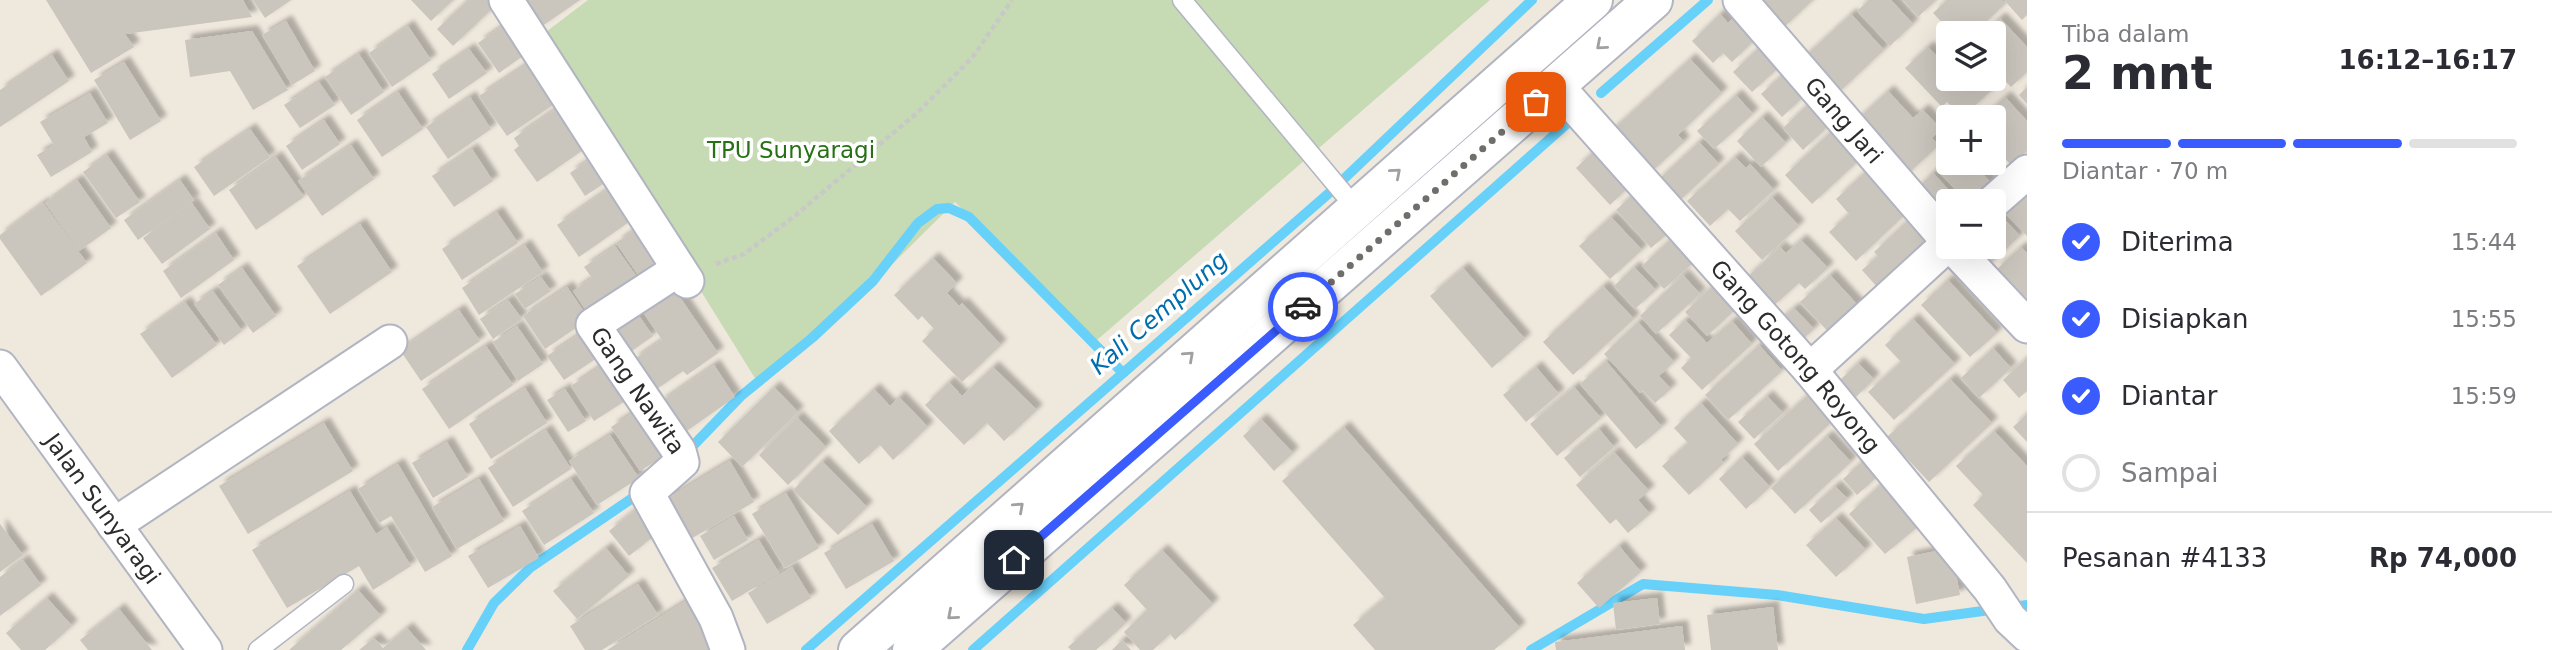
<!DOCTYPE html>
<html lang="id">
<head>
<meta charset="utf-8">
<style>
  :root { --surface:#fff; --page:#f2f2f3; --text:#2b2b33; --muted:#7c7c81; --line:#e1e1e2; --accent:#3a5cff }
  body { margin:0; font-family:"DejaVu Sans",sans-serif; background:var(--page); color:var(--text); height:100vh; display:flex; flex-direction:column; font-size:26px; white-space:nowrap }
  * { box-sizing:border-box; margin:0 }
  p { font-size:23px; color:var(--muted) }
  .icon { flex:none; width:38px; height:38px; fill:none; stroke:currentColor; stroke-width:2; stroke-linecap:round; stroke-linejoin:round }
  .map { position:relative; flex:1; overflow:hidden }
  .drawer { display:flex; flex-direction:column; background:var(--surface); width:525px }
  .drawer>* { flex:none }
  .fabs { position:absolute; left:1936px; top:21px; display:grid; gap:14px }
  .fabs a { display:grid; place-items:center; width:70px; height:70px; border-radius:7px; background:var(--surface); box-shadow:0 7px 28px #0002; font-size:35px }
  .pin { position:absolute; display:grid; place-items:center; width:60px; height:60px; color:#fff; margin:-30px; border-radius:14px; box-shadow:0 4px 10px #0006 }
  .courier { position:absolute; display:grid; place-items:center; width:70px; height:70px; margin:-35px; border:5px solid #3a5cff; border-radius:50%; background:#fff; color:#222; box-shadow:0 2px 9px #0007 }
  .summary em { font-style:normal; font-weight:700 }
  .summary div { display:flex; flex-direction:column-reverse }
  .summary { display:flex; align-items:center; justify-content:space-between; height:119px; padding:0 35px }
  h1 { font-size:46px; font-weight:700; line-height:52px }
  .bar { display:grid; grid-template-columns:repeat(4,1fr); gap:10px 7px; align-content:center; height:84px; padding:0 35px }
  .bar i { height:9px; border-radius:5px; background:var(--line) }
  .bar .current { background:var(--accent) }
  .bar p { grid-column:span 4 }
  .line { display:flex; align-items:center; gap:18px; padding:0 35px; border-top:2px solid var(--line) }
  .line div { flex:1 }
  ol { padding:0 35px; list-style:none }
  li { display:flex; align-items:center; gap:21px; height:77px }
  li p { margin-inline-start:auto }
  li .icon { padding:7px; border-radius:50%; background:var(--accent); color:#fff; stroke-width:4 }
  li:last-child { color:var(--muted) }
  li i { width:38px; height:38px; border:4px solid var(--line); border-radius:50% }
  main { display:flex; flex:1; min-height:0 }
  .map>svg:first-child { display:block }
  .cemetery { fill:#c6dab3 }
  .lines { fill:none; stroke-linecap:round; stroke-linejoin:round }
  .stream { stroke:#67d1fa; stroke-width:10 }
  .building { fill:#cac5bd; filter:url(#shadow) }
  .service-casing { stroke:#b1b4c1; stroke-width:21 }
  .minor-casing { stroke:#b1b4c1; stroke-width:37 }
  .secondary-casing { stroke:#b1b4c1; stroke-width:42 }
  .path { stroke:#c8c8c8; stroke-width:4.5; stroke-dasharray:5 3.5; stroke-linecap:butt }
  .service { stroke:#fff; stroke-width:18 }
  .minor { stroke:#fff; stroke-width:33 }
  .secondary { stroke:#fff; stroke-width:38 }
  .oneway { stroke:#a0a0a0 }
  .done { stroke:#706e6a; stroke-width:7; stroke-dasharray:0 12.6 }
  .route { stroke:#3a5cff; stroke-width:9 }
  .labels { text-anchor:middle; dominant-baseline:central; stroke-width:7; stroke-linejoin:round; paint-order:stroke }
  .street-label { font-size:23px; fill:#2c2c2c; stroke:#fff }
  .park-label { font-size:23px; fill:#267114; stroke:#fff }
  .water-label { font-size:24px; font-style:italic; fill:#016eab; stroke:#fff }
</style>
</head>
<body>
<main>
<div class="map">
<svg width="2027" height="650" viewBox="0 0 2027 650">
  <defs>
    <filter id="shadow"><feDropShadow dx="6" dy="-6" stdDeviation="2" flood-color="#0004"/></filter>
  </defs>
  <rect width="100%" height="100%" fill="#efe8dd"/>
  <!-- cemetery -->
  <polygon class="cemetery" points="588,0 1490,0 1097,340 955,202 822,334 758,383 542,35"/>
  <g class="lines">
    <!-- stream -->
    <g class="stream">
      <polyline points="1601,93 1708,0"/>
      <polyline points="685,454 741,396 812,338 873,281 918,223 937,209 949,208 969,217 1123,373"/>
      <polyline points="467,650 494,603 531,567 637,495"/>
      <polyline points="806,650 1328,194 1532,0"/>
      <polyline points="973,650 1570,121"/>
      <polyline points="1531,650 1643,584 1777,595 1924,619 2027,605"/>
    </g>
  </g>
  <!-- building -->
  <g class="building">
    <polygon points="46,0 243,0 252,17 125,34 134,47 91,73"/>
    <polygon points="253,0 291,0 265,18"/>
    <polygon points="411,0 453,0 431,21"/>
    <polygon points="468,0 488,0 494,7 453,46 437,29"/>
    <polygon points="526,0 580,0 538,29 521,4"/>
    <polygon points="1753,0 1813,0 1781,30"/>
    <polygon points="1869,0 1891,0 1913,24 1890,46 1857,11"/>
    <polygon points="1903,0 1936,0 1918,17"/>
    <polygon points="1947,0 2002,0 2005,4 1974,33 1952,33 1933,13"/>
    <polygon points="2004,0 2027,0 2027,15 2022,20"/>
    <polygon points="1742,9 1763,32 1732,62 1723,53 1713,63 1692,41 1720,14 1728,23"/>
    <polygon points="1851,14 1884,50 1835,96 1801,60"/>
    <polygon points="2000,18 2027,47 2027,72 2011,87 1993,68 1993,33 1983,33"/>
    <polygon points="286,21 315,71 292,85 262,35"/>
    <polygon points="507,23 527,53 499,73 478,43"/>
    <polygon points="408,26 431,60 392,87 369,53"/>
    <polygon points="252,31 288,90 253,110 230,71 190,77 185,40"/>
    <polygon points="1764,43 1783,64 1752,92 1733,72"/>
    <polygon points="1928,47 1948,68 1948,79 1983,79 1993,89 1962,117 1947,102 1942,107 1905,68"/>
    <polygon points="469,49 487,73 449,99 432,74"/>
    <polygon points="359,54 384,92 351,115 325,77"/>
    <polygon points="52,55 69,81 0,127 0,90"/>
    <polygon points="1690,59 1722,93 1678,135 1684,142 1648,175 1609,133"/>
    <polygon points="124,62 161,121 130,140 94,80"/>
    <polygon points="529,63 556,103 507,136 479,96"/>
    <polygon points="1790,68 1811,90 1782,117 1761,94"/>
    <polygon points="319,82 335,105 300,128 284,105"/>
    <polygon points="2027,87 2027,104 2019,95"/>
    <polygon points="1888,91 1913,118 1923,110 1941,129 1932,138 1939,145 1900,181 1849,127"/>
    <polygon points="398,92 423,129 382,157 357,120"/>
    <polygon points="90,93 108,123 84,137 92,152 51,177 37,155 54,145 40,122"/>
    <polygon points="1736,95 1753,114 1714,149 1697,131"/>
    <polygon points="1818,95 1838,117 1803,150 1783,128"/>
    <polygon points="470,97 491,129 448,159 426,127"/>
    <polygon points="2005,97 2027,121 2027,151 2011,165 1993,146 1993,117 1983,117"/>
    <polygon points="562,105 589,146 537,182 514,150 519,146 514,138"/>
    <polygon points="1762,117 1786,143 1761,167 1737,141"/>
    <polygon points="324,120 340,144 302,170 286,146"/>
    <polygon points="1838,125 1865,155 1812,204 1785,175"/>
    <polygon points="250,129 270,157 214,196 194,167"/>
    <polygon points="1699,142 1719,164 1676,204 1656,182"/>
    <polygon points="351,145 374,179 322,216 298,181"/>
    <polygon points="472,149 493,181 454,207 432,176"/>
    <polygon points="1596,149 1630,186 1610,205 1576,168"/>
    <polygon points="1993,152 2001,161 1987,173 1978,163 1993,163"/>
    <polygon points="107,155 140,202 116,218 83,172"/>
    <polygon points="596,155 612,178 585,196 570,173"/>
    <polygon points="1948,156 1948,163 1972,163 2000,192 1990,201 1966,201 1935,168"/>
    <polygon points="276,157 304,197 256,230 229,190"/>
    <polygon points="1735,157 1746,168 1750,164 1774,190 1740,221 1728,209 1710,226 1687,201"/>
    <polygon points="1873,165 1912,208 1856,261 1829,232 1849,214 1836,199"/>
    <polygon points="1933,173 1959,201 1948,201 1948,230 1913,192"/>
    <polygon points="77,180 111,228 79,251 45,203"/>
    <polygon points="180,180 194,200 138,240 124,220"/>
    <polygon points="2027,180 2027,236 1998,206"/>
    <polygon points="607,190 629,222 579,257 557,225"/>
    <polygon points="1637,191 1672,230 1651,248 1616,210"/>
    <polygon points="1772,197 1799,226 1762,260 1735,231"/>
    <polygon points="43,203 87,263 41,296 0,239 0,235"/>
    <polygon points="192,203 210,229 162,264 143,238"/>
    <polygon points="1993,207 2020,236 1979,274 1954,247 1993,247"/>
    <polygon points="1918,211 1946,240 1878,288 1862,270 1878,256 1874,252"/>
    <polygon points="497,212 518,243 462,280 442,249"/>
    <polygon points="1611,217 1642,250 1610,279 1579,246"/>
    <polygon points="360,224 392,272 330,314 297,266"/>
    <polygon points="639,227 666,267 643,282 616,243"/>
    <polygon points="216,233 234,260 181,298 163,271"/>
    <polygon points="1674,236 1696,260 1664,289 1642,266"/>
    <polygon points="1801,240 1828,268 1805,289 1799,283 1771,308 1745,279 1780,247 1786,253"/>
    <polygon points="525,245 543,272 479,315 462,288"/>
    <polygon points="615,246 642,284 611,306 604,296 585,309 573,291 592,278 584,267"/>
    <polygon points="2021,247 2027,253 2027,311 1996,270"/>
    <polygon points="933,258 957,283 947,293 959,306 962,303 1001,345 962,382 922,341 934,329 922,316 918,320 894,295"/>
    <polygon points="1634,267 1656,290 1635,309 1614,286"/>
    <polygon points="242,268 276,316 253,333 218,285"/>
    <polygon points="1463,268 1525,339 1492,368 1430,296"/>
    <polygon points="1683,275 1700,294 1656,334 1640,316"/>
    <polygon points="1830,275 1866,314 1837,341 1800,302"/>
    <polygon points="541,277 551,291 525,309 515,294"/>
    <polygon points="1948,280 1997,333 1970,357 1921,305"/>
    <polygon points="1716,283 1738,307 1707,336 1685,312"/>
    <polygon points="1603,286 1634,319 1573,375 1543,342"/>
    <polygon points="567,287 589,319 545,349 523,316"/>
    <polygon points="675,290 718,353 687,375 683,371 654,391 633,360 662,340 643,312"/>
    <polygon points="213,291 242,331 224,345 194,304"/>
    <polygon points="508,300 522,319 493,339 480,319"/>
    <polygon points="185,302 217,345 172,378 140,334"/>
    <polygon points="1794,308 1814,329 1793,348 1773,326"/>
    <polygon points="459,310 480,341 421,381 400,350"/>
    <polygon points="635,310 653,336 626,355 608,328"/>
    <polygon points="1913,319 1955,364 1894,420 1868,392 1901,362 1885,345"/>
    <polygon points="1685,320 1707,343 1732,321 1752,344 1702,390 1681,368 1691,358 1669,335"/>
    <polygon points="1638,322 1674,362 1659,376 1671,389 1655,403 1643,391 1640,393 1604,354"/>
    <polygon points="517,326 543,364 518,381 493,342"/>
    <polygon points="583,332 600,356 564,380 547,356"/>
    <polygon points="1759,345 1782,371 1728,420 1705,395"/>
    <polygon points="486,346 513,385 449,429 422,389"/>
    <polygon points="1993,348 2011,368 1979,398 1961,378"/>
    <polygon points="2027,358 2027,391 2019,398 2003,380"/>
    <polygon points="610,360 633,396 594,421 571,386"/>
    <polygon points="1606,361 1662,427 1636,449 1580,384"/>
    <polygon points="1858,363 1874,379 1856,397 1840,380"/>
    <polygon points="714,365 735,397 681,435 659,403"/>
    <polygon points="993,367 1037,410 1004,441 987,423 964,445 925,405 949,382 962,396"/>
    <polygon points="1536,367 1559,394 1526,422 1503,395"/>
    <polygon points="1950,379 1992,423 1929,482 1887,437"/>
    <polygon points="774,387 798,412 742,467 718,442"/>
    <polygon points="1574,387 1601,418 1557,456 1530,424"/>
    <polygon points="525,388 547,423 491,459 469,424"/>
    <polygon points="565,389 586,421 568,432 547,400"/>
    <polygon points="874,389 890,406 899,397 928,427 893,460 880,445 859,464 829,431"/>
    <polygon points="1809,394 1833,421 1778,471 1754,444"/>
    <polygon points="1767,396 1783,413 1754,439 1738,422"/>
    <polygon points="1701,403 1738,444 1721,460 1724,463 1689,495 1662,466 1688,443 1674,428"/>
    <polygon points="642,407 671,452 640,471 611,427"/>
    <polygon points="2027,414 2027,442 2013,427"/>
    <polygon points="797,417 826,447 788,485 759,455"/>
    <polygon points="1261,419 1293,453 1274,471 1243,436"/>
    <polygon points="324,423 353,471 248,534 219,486"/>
    <polygon points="1344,427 1520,628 1494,650 1375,650 1353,625 1385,598 1282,481"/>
    <polygon points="1599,429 1614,447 1580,477 1564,458"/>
    <polygon points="546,430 571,469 513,507 488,468"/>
    <polygon points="1994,431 2027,466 2027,563 1973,505 1983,495 1956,466"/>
    <polygon points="610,435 639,478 597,505 569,461"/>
    <polygon points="1827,436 1851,462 1795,514 1771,488"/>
    <polygon points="447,442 468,477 433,498 412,463"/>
    <polygon points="1614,452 1649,491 1638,500 1650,514 1628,533 1616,519 1610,524 1576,485"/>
    <polygon points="1742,457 1770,487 1746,509 1719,479"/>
    <polygon points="1865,459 1879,475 1857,495 1843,479"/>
    <polygon points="730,461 754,502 689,540 665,500"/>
    <polygon points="822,461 867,507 838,535 793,490"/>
    <polygon points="398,464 452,556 425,572 391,516 379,523 358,489"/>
    <polygon points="479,479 504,521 457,549 432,507"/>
    <polygon points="571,479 594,513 544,545 522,511"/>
    <polygon points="1880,485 1903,510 1909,504 1925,521 1885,554 1849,514"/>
    <polygon points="1835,486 1848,499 1821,523 1809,510"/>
    <polygon points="350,491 376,534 387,527 411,566 373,590 359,566 287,608 252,550"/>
    <polygon points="786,493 819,548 785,568 752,514"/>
    <polygon points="643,504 663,529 629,556 609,531"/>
    <polygon points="734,516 748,540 714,560 700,536"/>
    <polygon points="1836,518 1866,550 1836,577 1806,545"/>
    <polygon points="0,524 23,555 0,572"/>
    <polygon points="872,524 894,561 846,589 824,553"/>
    <polygon points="520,526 539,558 488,588 468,556"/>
    <polygon points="759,540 779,573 732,601 712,568"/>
    <polygon points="1619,546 1641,572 1599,608 1577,583"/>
    <polygon points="606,548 629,576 577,619 553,591"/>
    <polygon points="1951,548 1960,595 1916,604 1907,557"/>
    <polygon points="1162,550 1213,604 1175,640 1170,634 1153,650 1140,650 1124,632 1147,610 1124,585"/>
    <polygon points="23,560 41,585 0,616 0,577"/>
    <polygon points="792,567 811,598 767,624 748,593"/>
    <polygon points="638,584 658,615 602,650 585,650 570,626"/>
    <polygon points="358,590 381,616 341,650 289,650"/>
    <polygon points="47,598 72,626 45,650 21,650 6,633"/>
    <polygon points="691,598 715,650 607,650"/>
    <polygon points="1657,598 1660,624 1616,630 1613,603"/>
    <polygon points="1773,607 1778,650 1711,650 1707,615"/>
    <polygon points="1112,608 1126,623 1096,650 1071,650 1068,647"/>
    <polygon points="119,609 152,650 88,650 80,640"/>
    <polygon points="1682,626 1685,650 1556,650 1555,642"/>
    <polygon points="407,628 426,650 359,650 374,638 383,648"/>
    <polygon points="1122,640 1131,650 1112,650"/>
  </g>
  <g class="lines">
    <!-- service casing -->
    <g class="service-casing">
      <g id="service">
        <polyline points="1182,0 1359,212"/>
        <polyline points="258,650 344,584"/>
      </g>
    </g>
    <!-- minor casing -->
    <g class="minor-casing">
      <g id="minor">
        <polyline points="506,0 687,281"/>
        <path id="s1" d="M1740,0L1948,241"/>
        <path id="s2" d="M1556,85L1810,370L1990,589L2010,619L2027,635"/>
        <polyline points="1993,202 2027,172"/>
        <polyline points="1953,247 2027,326"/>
        <path id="s3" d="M679,269L593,325L679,451L682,462L647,493L716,618L728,650"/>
        <path id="s4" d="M0,367L205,650"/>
        <polyline points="1810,370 1948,244"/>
        <polyline points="114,525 390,342"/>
      </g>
    </g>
    <!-- secondary casing -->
    <g class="secondary-casing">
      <g id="secondary">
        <polyline points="858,650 1593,0"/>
        <polyline points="912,650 1653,0"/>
      </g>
    </g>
    <!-- path -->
    <polyline class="path" points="716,264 744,254 791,219 917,113 972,58 1012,0"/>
    <!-- service -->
    <use href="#service" class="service"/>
    <!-- minor -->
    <use href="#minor" class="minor"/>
    <!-- secondary -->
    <use href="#secondary" class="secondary"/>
  </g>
  <!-- one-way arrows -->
  <defs><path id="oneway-chevron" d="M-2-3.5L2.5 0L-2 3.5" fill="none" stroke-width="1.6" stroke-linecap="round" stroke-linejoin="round" transform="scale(1.75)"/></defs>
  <g class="oneway">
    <use href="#oneway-chevron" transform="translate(1601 45) rotate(139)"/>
    <use href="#oneway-chevron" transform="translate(1396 173) rotate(-41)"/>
    <use href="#oneway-chevron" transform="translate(1189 356) rotate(-42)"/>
    <use href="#oneway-chevron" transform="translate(1019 507) rotate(-42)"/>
    <use href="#oneway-chevron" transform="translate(952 615) rotate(139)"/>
  </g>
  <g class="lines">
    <!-- done -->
    <polyline class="done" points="1303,307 1536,102"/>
    <!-- route -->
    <polyline class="route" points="1014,560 1303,307"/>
  </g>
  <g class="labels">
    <!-- street labels -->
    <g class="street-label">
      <text stroke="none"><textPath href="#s1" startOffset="159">Gang Jari</textPath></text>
      <text stroke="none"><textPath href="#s2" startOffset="362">Gang Gotong Royong</textPath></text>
      <text stroke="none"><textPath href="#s3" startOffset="182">Gang Nawita</textPath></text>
      <text stroke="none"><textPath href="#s4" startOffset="175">Jalan Sunyaragi</textPath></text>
    </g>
    <!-- park labels -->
    <g class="park-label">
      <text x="791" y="150">TPU Sunyaragi</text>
    </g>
    <!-- water labels -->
    <g class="water-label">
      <text transform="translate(1159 313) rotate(-41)">Kali Cemplung</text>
    </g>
  </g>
</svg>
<div class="fabs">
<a><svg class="icon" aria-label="layers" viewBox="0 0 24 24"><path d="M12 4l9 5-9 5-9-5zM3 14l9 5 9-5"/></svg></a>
<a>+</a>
<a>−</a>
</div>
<div class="pin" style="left:1536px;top:102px;background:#ea580c"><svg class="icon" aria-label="bag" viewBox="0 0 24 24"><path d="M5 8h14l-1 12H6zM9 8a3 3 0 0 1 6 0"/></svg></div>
<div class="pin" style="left:1014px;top:560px;background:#1f2937"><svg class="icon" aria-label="home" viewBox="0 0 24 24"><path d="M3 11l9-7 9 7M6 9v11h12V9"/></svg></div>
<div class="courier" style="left:1303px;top:307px"><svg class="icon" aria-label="car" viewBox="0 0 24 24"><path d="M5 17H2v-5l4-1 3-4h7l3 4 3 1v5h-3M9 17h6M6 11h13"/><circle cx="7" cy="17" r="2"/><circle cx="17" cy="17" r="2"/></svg></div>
</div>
<section class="drawer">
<div class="summary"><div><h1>2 mnt</h1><p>Tiba dalam</p></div><em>16:12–16:17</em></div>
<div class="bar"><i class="current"></i><i class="current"></i><i class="current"></i><i></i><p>Diantar · 70 m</p></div>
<ol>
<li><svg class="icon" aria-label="check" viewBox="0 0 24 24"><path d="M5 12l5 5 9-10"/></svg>Diterima<p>15:44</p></li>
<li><svg class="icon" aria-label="check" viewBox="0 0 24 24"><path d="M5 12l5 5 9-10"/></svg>Disiapkan<p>15:55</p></li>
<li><svg class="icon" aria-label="check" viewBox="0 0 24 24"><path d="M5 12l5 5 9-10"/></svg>Diantar<p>15:59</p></li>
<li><i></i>Sampai</li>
</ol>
<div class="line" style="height:91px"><div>Pesanan #4133</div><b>Rp 74,000</b></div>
</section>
</main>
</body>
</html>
